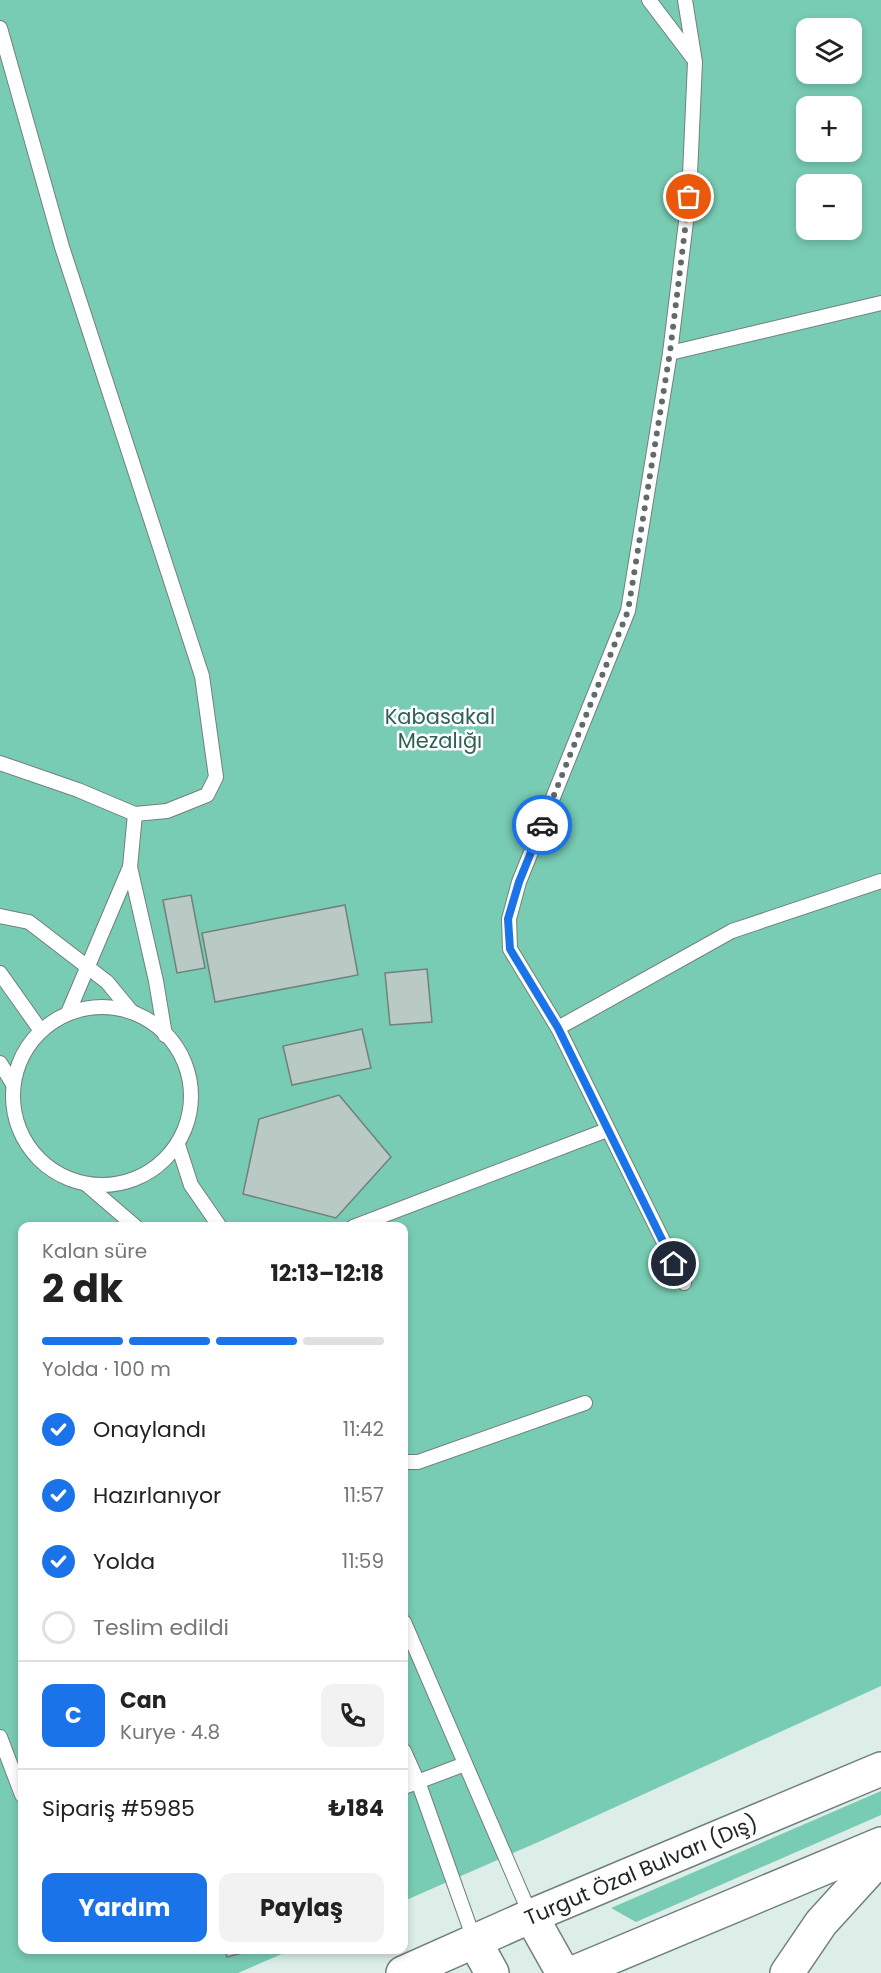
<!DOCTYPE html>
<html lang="tr">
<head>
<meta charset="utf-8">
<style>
  :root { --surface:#fff; --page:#f2f2f2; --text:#222; --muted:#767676; --line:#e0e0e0; --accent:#1a73e8 }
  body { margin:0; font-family:Poppins,sans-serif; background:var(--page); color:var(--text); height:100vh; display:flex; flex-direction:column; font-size:22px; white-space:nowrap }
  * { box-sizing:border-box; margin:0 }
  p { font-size:20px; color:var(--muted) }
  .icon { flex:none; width:33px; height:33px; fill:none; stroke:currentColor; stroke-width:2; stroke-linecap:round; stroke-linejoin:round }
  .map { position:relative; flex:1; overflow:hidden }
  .drawer { position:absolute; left:18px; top:1222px; width:390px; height:732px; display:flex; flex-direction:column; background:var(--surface); border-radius:12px; box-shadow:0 3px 9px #0003 }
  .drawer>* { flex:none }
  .controls { position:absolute; left:796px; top:18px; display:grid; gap:12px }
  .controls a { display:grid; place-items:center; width:66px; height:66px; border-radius:12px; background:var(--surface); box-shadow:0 3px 9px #0003; font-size:30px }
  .pin { position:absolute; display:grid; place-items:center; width:51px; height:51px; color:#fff; margin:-26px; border:3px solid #fff; border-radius:50%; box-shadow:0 2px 6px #0007 }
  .courier { position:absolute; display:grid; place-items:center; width:60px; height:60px; margin:-30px; border:4px solid #1a73e8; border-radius:50%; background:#fff; color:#222; box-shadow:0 2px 8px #0007 }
  .headline em { font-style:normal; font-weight:700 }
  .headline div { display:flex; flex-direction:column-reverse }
  .headline { display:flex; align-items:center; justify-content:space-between; height:102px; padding:0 24px }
  h1 { font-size:39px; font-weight:700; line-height:45px }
  .bar { display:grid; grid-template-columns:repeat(4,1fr); gap:9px 6px; align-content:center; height:72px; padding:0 24px }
  .bar i { height:8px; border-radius:4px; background:var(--line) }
  .bar .active { background:var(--accent) }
  .bar p { grid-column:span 4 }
  .line { display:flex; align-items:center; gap:15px; padding:0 24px; border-top:2px solid var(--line) }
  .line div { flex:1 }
  .round { display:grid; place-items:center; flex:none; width:63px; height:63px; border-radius:12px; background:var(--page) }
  ol { padding:0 24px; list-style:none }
  li { display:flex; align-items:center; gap:18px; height:66px }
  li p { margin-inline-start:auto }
  li .icon { padding:6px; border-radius:50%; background:var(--accent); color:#fff; stroke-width:4 }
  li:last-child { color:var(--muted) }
  li i { width:33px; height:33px; border:3px solid var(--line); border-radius:50% }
  .cta { display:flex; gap:12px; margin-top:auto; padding:12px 24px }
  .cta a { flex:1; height:69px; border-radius:12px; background:var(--accent); color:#fff; font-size:24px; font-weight:700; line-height:69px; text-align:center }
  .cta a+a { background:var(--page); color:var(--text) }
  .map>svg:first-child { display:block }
  .green { fill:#78ccb3; fill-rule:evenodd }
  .building { fill:#b9c9c3; stroke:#71817b; stroke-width:1.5 }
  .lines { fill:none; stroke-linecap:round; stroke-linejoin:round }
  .service-casing { stroke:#71807b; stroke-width:16 }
  .tertiary-casing { stroke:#71807b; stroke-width:36 }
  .secondary-casing { stroke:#71807b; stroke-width:36 }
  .service { stroke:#fff; stroke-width:14 }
  .tertiary { stroke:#fff; stroke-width:33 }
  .secondary { stroke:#fff; stroke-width:33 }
  .done { stroke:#626b68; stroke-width:6; stroke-dasharray:0 10.8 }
  .route { stroke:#1a73e8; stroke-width:8 }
  .labels { text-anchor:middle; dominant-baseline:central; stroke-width:5; stroke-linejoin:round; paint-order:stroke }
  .park-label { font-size:21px; fill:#306254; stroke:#fff }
  .street-label { font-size:21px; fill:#1f2523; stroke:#fff }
</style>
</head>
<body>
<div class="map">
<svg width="881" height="1973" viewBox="0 0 881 1973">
  <rect width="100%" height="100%" fill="#ddeee8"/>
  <!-- green -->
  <g class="green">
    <path d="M0,0H881V1686L543,1840L404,1901V1227H22V1950H291L238,1973H0ZM807,28H852V74H807ZM807,106H852V152H807ZM807,184H852V230H807Z"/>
    <polygon points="881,1791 881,1815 636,1922 611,1908"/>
  </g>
  <!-- building -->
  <g class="building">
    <polygon points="191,895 205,968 177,973 163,900"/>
    <polygon points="345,905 358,975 215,1002 202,933"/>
    <polygon points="427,969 432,1022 390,1025 385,973"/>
    <polygon points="362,1029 371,1068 292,1085 283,1046"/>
    <polygon points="339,1095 391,1157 336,1218 243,1194 259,1119"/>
    <polygon points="225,1950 253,1950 227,1957"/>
  </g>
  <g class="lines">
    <!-- service casing -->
    <g class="service-casing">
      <g id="service">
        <polyline points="649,0 693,58"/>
        <polyline points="0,28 62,247 202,676 216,777 207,795 167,811 135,814 130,867 68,1013"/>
        <polyline points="670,353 881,303"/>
        <polyline points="0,763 78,790 135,814"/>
        <polyline points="130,867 156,981 165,1035"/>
        <polyline points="0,916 29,922 107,982 131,1011"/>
        <polyline points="0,973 41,1031"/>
        <circle cx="102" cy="1096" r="89"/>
        <polyline points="558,1028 732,931 881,881"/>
        <polyline points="0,1063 13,1084"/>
        <polyline points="178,1145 191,1185 220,1227"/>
        <polyline points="86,1184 136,1227"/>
        <polyline points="353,1227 607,1130"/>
        <polyline points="684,1283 558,1028 510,949 509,919 519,882 628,611 670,353 689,197 695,62 685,0"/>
        <polyline points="404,1462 418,1462 585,1403"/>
        <polyline points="404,1622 531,1916"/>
        <polyline points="0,1737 22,1795"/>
        <polyline points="404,1751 420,1787 475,1942"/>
        <polyline points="404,1787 465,1764"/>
      </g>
    </g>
    <!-- tertiary casing -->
    <g class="tertiary-casing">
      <g id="tertiary">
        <polyline points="531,1916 563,1973"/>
        <polyline points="475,1942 492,1973"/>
        <polyline points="787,1973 821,1923 881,1857"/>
      </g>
    </g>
    <!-- secondary casing -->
    <g class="secondary-casing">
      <g id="secondary">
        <polyline points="403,1973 531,1916 881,1769"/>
        <polyline points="573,1973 881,1844"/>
      </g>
    </g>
    <!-- service -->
    <use href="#service" class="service"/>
    <!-- tertiary -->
    <use href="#tertiary" class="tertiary"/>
    <!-- secondary -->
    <use href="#secondary" class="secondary"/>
  </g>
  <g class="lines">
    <!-- done -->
    <polyline class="done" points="542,825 628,611 670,352 689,197"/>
    <!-- route -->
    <polyline class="route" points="542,825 519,882 508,919 510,949 558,1028 674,1264"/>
  </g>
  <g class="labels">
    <!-- park labels -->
    <g class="park-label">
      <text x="440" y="716">Kabasakal<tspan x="440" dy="24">Mezalığı</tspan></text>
    </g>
    <!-- street labels -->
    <g class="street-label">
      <text transform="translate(641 1870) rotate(-23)">Turgut Özal Bulvarı (Dış)</text>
    </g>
  </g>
</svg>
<div class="controls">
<a><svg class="icon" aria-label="layers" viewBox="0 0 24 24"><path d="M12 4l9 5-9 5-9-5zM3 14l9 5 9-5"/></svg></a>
<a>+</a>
<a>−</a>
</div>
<div class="pin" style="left:689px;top:197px;background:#ea580c"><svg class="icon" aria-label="bag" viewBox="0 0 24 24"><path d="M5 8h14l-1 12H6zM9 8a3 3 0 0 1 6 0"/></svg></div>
<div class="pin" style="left:674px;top:1264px;background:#1f2937"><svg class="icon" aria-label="home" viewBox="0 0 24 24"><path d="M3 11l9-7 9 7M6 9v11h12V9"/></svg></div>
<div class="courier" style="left:542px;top:825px"><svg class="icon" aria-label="car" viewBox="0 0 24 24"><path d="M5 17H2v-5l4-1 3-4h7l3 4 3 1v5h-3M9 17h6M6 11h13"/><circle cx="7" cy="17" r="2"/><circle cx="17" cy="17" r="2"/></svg></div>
<section class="drawer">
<div class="headline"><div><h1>2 dk</h1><p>Kalan süre</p></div><em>12:13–12:18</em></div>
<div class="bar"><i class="active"></i><i class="active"></i><i class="active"></i><i></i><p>Yolda · 100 m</p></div>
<ol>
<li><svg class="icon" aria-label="check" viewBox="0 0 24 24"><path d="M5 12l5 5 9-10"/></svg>Onaylandı<p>11:42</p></li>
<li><svg class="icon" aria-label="check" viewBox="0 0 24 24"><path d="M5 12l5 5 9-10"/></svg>Hazırlanıyor<p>11:57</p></li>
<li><svg class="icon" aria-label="check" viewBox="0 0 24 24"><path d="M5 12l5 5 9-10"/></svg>Yolda<p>11:59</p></li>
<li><i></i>Teslim edildi</li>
</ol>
<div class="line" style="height:108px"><b class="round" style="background:var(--accent);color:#fff">C</b><div><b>Can</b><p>Kurye · 4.8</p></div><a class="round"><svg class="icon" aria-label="phone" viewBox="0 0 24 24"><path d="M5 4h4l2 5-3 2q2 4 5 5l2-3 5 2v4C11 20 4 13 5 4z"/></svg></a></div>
<div class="line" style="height:78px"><div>Sipariş #5985</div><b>₺184</b></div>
<div class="cta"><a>Yardım</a><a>Paylaş</a></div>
</section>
</div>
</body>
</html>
